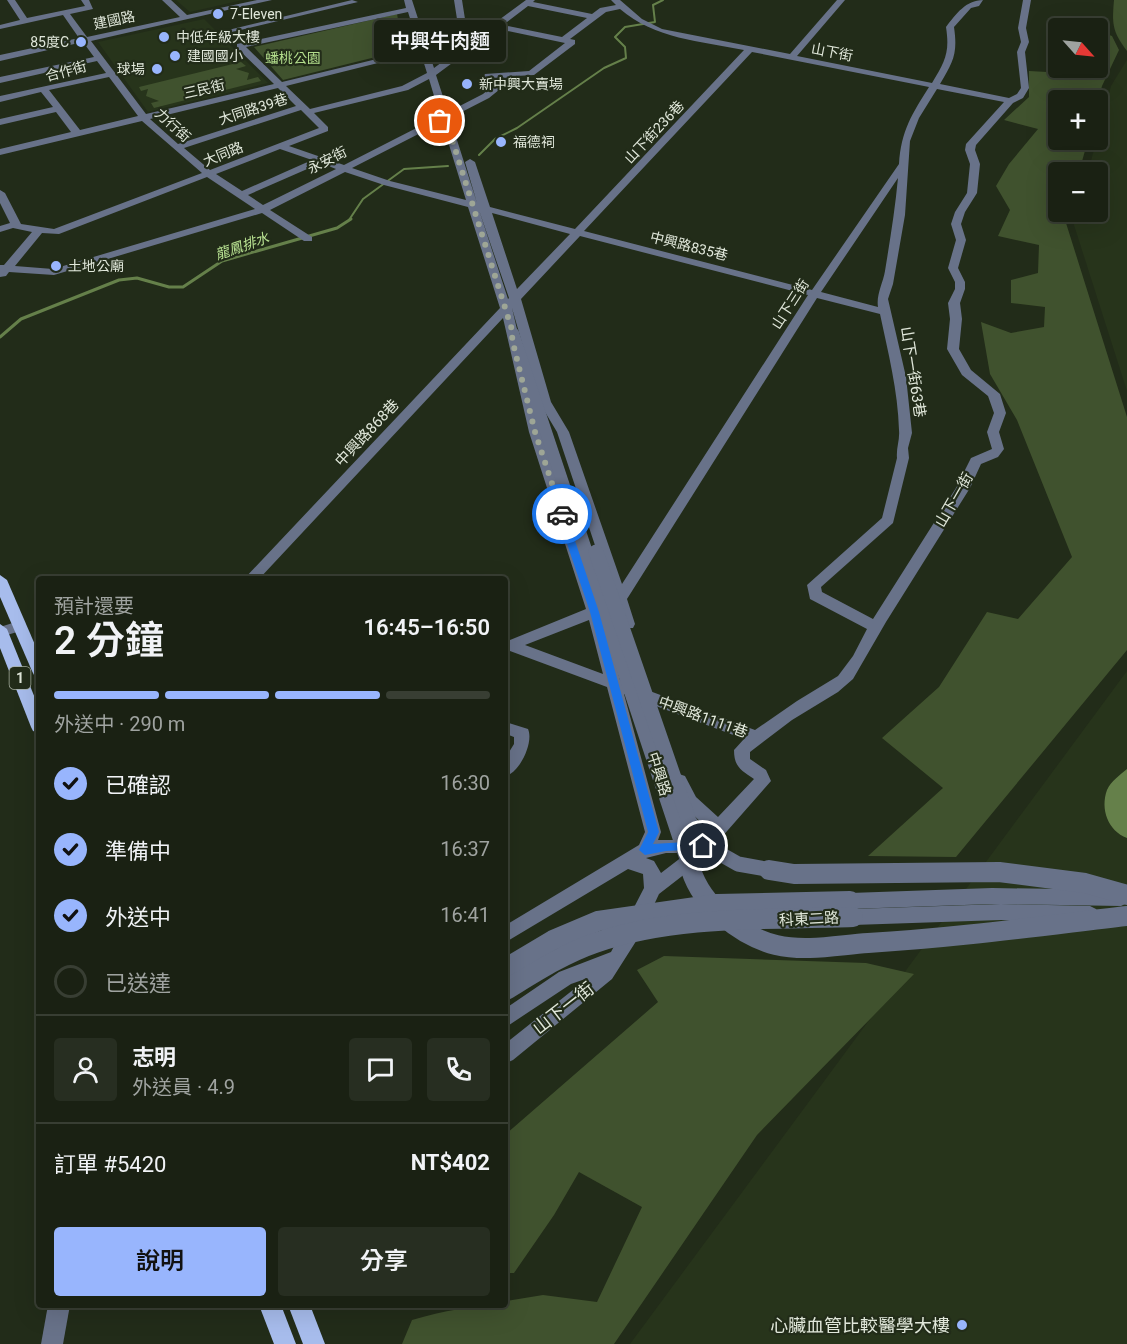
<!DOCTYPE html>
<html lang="zh-TW">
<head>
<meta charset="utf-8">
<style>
  :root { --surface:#1a2113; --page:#272e21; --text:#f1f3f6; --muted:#9fa3a0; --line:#383e33; --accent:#98b5fd }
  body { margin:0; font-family:Roboto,"Noto Sans TC",sans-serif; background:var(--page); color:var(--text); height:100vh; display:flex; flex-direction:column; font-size:22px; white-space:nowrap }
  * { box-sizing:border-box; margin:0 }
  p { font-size:20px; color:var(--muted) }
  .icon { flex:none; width:33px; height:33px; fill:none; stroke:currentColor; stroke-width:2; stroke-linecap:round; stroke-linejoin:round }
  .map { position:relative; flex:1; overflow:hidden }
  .panel { position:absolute; left:36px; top:576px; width:472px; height:732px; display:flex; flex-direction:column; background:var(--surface); border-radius:6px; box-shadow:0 6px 24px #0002,0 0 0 2px var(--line) }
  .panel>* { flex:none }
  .needle { width:39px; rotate:117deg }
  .fabs { position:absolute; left:1048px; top:18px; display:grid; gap:12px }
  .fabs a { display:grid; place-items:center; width:60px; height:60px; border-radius:6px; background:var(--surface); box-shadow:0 6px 24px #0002,0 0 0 2px var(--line); font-size:30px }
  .pin { position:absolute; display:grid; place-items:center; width:51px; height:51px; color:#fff; margin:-26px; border:3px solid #fff; border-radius:50%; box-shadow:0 2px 6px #0007 }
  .courier { position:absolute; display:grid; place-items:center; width:60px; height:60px; margin:-30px; border:4px solid #1a73e8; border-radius:50%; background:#fff; color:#222; box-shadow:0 2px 8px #0007 }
  .bubble { position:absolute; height:42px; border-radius:6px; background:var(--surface); box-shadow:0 6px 24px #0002,0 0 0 2px var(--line); font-size:20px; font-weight:600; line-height:42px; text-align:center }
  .headline em { font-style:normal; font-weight:600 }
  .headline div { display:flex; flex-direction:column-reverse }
  .headline { display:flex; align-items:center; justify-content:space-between; height:102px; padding:0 18px }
  h1 { font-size:39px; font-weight:600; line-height:45px }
  .bar { display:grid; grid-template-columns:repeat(4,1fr); gap:9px 6px; align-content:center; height:72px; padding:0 18px }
  .bar i { height:8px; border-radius:4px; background:var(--line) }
  .bar .selected { background:var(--accent) }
  .bar p { grid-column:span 4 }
  .line { display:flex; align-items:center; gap:15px; padding:0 18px; border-top:2px solid var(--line) }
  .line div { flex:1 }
  .round { display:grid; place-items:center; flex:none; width:63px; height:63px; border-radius:6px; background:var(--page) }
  ol { padding:0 18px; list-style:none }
  li { display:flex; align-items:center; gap:18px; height:66px }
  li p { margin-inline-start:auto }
  li .icon { padding:6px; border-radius:50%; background:var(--accent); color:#111; stroke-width:4 }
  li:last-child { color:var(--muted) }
  li i { width:33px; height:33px; border:3px solid var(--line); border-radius:50% }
  .cta { display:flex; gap:12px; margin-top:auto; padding:12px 18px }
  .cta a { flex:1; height:69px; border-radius:6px; background:var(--accent); color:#111; font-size:24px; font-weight:600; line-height:69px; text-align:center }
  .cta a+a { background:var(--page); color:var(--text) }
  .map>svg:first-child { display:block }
  .built { fill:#27341b }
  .green { fill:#40522e }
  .water { fill:#65804a }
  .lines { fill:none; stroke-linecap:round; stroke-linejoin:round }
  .stream-far1 { stroke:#65804a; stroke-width:2 }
  .stream { stroke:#65804a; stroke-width:3 }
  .minor { fill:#687289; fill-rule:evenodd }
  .major { fill:#a7bcec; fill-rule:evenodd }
  .minor-bridge-far2 { stroke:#687289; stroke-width:12 }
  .minor-bridge-far1 { stroke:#687289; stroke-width:15 }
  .minor-bridge { stroke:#687289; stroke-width:20 }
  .route { fill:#1a73e8 }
  .done { stroke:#9ea696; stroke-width:6; stroke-dasharray:0 10.8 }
  .poi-dot { fill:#98b5fd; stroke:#222c19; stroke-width:2 }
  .labels { text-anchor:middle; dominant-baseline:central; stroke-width:4.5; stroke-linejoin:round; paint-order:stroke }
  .far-poi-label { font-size:14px; fill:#e0e7da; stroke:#222c19; text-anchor:start }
  .far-street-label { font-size:14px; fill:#e0e7da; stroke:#222c19 }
  .far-park-label { font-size:14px; fill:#b3dd8c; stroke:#222c19 }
  .far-water-label { font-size:14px; font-style:italic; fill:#bae493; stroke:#222c19 }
  .shield { fill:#222c19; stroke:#a7afa0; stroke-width:1.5 }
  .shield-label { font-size:14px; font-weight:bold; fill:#e0e7da }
  .street-label { font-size:15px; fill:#e0e7da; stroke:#222c19 }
  .near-street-label { font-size:18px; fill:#e0e7da; stroke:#222c19 }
  .near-poi-label { font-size:18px; fill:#e0e7da; stroke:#222c19; text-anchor:end }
</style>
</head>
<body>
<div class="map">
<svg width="1127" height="1344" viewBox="0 0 1127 1344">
  <rect width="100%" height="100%" fill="#222c19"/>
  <!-- built -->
  <g class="built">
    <polygon points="176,0 243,0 190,12"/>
    <polygon points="204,19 268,83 148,112 98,42"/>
    <polygon points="1127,60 1127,391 1074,225 1077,212 1098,212 1098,172 1088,172 1111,86"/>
    <polygon points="1127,671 1127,1344 630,1344"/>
  </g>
  <!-- green -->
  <g class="green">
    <path d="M1114,0H1127V51C1112,31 1112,24 1114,0Z"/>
    <polygon points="397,14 404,50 283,80 254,47"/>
    <polygon points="1098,31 1112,36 1119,50 1102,86 1098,101 1059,100 1059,140 1088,140 1079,172 1059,172 1059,212 1068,212 1066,223 1127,417 1127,650 956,857 868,856 943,788 882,738 939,687 987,612 1018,619 1072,557 1017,420 990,374 981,322 1011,333 1044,327 1045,307 1011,303 1011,280 1038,273 1039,245 998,236 1010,210 996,186 1009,164 1038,129 1004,120 1029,97 1029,71 1047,72 1046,50 1054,50 1053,35 1059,34 1059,68 1098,68"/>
    <polygon points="241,62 246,66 236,69 249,73 247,80 258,77 261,81 154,108 151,103 159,101 146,96 148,89 141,91 139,87"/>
    <path d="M664,956L866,963L914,974L757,1135L614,1344H402L412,1320C444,1311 472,1305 506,1305V1301L543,1295L597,1302L642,1207L579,1172L554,1215L514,1273H506V1134L658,1002L637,970Z"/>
  </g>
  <!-- water -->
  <path class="water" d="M1127,769V838C1108,831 1100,809 1107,790C1111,781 1120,775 1127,769Z"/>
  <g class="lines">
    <!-- stream-far1 -->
    <g class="stream-far1">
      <polyline points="479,155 495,139 517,128 604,68 626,58 625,47 615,37 625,27 655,22 653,5 663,0"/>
      <polyline points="349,220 363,199 404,169 448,166"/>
    </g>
    <!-- stream -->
    <polyline class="stream" points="0,337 21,319 119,280 137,278 169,287 183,287 222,261 337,228 351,219"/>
    <!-- minor -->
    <g class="minor">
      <path d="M7,0H15L27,18L85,6L81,0H89L93,9L70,14L87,37L180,17L162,0H171L187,15L257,0H272L91,41L146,114L274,84L237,48V44L406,8L404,0H412L434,68L526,0H535L533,2L592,14L600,8L616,5L611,0H620L642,19L662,29L790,54L837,0H845L797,56L932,83C945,61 950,53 946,27C956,14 966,0 983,0L979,6L971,8L954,27C958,54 953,62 940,84L1009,98L1017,94L1021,88L1017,52L1021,42L1018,28L1023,0H1031L1026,28L1029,42L1025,52L1029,88L1023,98L1013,103L976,145L975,150L980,164L977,193L965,212L961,224L966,240L958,268L965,282V289L960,303L962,319L959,349L971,370L1000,394L1006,413L999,432L1004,449L998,457L981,464L970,488L886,622L853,679L838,692L792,720L750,752V759L766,770L771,781L699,863L659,894L640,935L612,979L513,1060L506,1063V1043L588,978L571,984L506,1027V1008L559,972L611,952L644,888L643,874L628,869L506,942V925L639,845L645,832L607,687L510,651L506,652V639L510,640L586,609L529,432L503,318L259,579H244L500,308L468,207L384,185L345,172L270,210L312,237V241H304L262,213L54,275L9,272L6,276L0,277V265H4L32,232L13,228L0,232V226L10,223L0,203V190L5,193L21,224L54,229L202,173L142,121L0,155V149L71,132L56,112L0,125V119L53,107L41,92L0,102V96L106,73L97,61L0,83V77L94,57L83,42L0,61V55L79,38L63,15L0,29V25L20,20ZM528,6L587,18L562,37L503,25ZM620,9C655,39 700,41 744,50L575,229L490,207L475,162L470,159L465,162L477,203L450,118L489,98L516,76L534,75L575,44V40L570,39L606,12ZM408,12L427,73L402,86L310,109L286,86L418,53L414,50L282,82L246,47ZM498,29L565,43L529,71L485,74L484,76L488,79L504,77L483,94L448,112L436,75ZM752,52L929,87C912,114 901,131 899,164L812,290L584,231ZM109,77L138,116L80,130L49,90ZM429,79L440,116L344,165L289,146L328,131V127L314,113L408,90ZM278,88L296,106L178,144L150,119ZM937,89L1004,102L966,144L965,150L970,164L967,193L955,212L951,224L956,240L948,268L955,282V289L948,303L950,319L947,349L962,375L988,396L994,413L987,432L992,449L971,458L956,488L873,619L822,592L821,587L893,523L909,458L908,448L912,433L906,377L888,299L893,284L905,215L910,141L919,118ZM301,110L319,128L210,170L184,148ZM442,122L466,200L390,181L352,168ZM280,149L312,160L242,191L216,174ZM321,163L336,169L263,205L248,195ZM207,177L255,209L53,269L15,266L42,233L59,234ZM898,178C895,210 890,240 885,271C883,283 876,295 878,307L821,292ZM479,210L509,298L508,299ZM492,213L570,234L517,289ZM580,236L808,295L622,584L569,432L551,402L521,299ZM817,298L880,314C888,352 898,391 899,430C900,440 896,448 897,458L882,518L807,585L810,599L867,629L853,656L838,676L797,701L755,730L620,680L602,614L615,607L623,628H633L635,624L627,599ZM512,308L539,402L557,432L612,596L598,603L541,432ZM589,620L603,674L525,645ZM624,694L744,739L734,750C734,767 741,770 754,779L718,817L696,797L685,776L679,774L673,776L671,781L684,806L708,829L698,840H658L661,832ZM666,853H687L661,873L654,861L646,858Z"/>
      <polygon points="352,0 358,2 224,34 220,32"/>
      <polygon points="454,0 462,0 465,19 449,40 453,45 430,52 430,48 444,44 441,40 457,19"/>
      <polygon points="19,621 24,622 26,626 24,630 0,637 0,627"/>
      <path d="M506,722L528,729C534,742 520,772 506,776V757L514,744V737L506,734Z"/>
      <polygon points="992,888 1121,890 1127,893 1127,903 1121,906 992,904 850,909 844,906 841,901 844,896 850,893"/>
      <polygon points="1001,904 1090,906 1096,909 1099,914 1096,919 1090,922 1001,920 853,925 847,922 844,917 847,912 853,909"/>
      <polygon points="48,1305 70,1305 63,1344 41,1344"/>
    </g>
    <!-- major -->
    <g class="major">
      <polygon points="0,575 7,580 39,654 39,677 34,675 32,671 0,597"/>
      <polygon points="0,624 7,629 39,708 39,733 33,731 31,727 0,648"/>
      <polygon points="259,1305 281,1305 296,1344 274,1344"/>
      <polygon points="288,1305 310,1305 325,1344 303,1344"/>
    </g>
    <!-- minor-bridge-far2 -->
    <polyline class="minor-bridge-far2" points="513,333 570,504"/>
    <!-- minor-bridge-far1 -->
    <g class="minor-bridge-far1">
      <polyline points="569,503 691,871"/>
      <polyline points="596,552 689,821 708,847 738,864 777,871"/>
    </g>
    <!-- minor-bridge -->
    <g class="minor-bridge">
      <path d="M691,870C702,905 740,936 776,945C806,952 838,945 868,943C954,938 1041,926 1127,916"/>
      <polyline points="769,870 794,874 999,872 1085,883 1127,895"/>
      <polyline points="506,968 553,940 598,921 717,904 850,901"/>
      <path d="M506,990C534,973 563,954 595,943C676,915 768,920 853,917"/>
    </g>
  </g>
  <!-- route -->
  <polygon class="route" points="562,511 566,514 599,612 659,832 653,844 703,841 707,842 707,849 666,851 645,855 639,850 648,832 590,612 557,514"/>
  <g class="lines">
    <!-- done -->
    <polyline class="done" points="440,121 445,117 513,333 512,339 535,432 562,514"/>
  </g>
  <!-- markers -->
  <g class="poi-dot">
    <circle cx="218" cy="14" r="6"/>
    <circle cx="164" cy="37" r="6"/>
    <circle cx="81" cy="42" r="6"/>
    <circle cx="175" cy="56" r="6"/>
    <circle cx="157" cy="69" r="6"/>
    <circle cx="467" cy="84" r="6"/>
    <circle cx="501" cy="142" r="6"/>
    <circle cx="56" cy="266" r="6"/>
    <circle cx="962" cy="1325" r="6"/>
  </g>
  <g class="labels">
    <!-- far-poi labels -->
    <g class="far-poi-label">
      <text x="230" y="14">7-Eleven</text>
      <text x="176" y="37">中低年級大樓</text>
      <text x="69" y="42" text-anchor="end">85度C</text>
      <text x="187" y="56">建國國小</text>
      <text x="145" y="69" text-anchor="end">球場</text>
      <text x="479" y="84">新中興大賣場</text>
      <text x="513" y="142">福德祠</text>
      <text x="68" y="266">土地公廟</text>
    </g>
    <!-- far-street labels -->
    <g class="far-street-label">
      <text transform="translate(114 20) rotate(-12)">建國路</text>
      <text transform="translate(832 52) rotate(11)">山下街</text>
      <text transform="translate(66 71) rotate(-15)">合作街</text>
      <text transform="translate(204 89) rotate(-13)">三民街</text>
      <text transform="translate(253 109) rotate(-18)">大同路39巷</text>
      <text transform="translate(173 125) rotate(42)">力行街</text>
      <text transform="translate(654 132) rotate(-47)">山下街236巷</text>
      <text transform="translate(223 154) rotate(-22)">大同路</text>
      <text transform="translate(327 160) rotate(-27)">永安街</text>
      <text transform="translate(689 246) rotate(14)">中興路835巷</text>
      <text transform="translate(790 304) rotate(-57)">山下三街</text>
    </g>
    <!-- far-park labels -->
    <g class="far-park-label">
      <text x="293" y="58">蟠桃公園</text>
    </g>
    <!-- far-water labels -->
    <g class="far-water-label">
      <text transform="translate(242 246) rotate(-19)">龍鳳排水</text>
    </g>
    <!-- shield labels -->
    <rect class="shield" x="9.5" y="667" width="21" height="22" rx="4.5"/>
    <g class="shield-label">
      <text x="20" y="678">1</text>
    </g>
    <!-- street labels -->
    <g class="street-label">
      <text transform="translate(913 372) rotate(81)">山下一街63巷</text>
      <text transform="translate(367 433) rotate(-47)">中興路868巷</text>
      <text transform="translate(954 500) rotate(-60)">山下一街</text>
      <text transform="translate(703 717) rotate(20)">中興路1111巷</text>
      <text transform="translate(659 774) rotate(72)">中興路</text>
      <text transform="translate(809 919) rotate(-3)">科東二路</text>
    </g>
    <!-- near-street labels -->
    <g class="near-street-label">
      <text transform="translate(563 1008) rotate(-38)">山下一街</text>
    </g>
    <!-- near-poi labels -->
    <g class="near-poi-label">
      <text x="950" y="1325">心臟血管比較醫學大樓</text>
    </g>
  </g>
</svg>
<div class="fabs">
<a><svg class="needle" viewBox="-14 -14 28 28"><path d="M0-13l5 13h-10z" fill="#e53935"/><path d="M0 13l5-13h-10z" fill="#9fa3a0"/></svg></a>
<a>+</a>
<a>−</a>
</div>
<div class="pin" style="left:440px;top:121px;background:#ea580c"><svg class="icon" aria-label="bag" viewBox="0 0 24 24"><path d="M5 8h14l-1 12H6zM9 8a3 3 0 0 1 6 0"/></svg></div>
<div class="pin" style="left:703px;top:846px;background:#1f2937"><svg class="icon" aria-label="home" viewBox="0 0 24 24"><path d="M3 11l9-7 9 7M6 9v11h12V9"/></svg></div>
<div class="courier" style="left:562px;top:514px"><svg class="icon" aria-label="car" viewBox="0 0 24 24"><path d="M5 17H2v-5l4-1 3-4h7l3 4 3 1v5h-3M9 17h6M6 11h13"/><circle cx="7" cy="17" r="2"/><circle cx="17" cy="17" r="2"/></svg></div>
<div class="bubble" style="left:374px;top:20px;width:132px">中興牛肉麵</div>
<section class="panel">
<div class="headline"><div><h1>2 分鐘</h1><p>預計還要</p></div><em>16:45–16:50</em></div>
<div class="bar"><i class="selected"></i><i class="selected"></i><i class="selected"></i><i></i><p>外送中 · 290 m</p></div>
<ol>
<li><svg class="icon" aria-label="check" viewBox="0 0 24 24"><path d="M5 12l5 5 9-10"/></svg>已確認<p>16:30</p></li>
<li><svg class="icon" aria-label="check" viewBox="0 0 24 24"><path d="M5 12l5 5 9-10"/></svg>準備中<p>16:37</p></li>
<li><svg class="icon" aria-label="check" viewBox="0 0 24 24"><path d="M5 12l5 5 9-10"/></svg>外送中<p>16:41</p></li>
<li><i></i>已送達</li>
</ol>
<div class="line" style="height:108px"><a class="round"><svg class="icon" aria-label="person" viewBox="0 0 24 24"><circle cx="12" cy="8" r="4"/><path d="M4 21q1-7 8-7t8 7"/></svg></a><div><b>志明</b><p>外送員 · 4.9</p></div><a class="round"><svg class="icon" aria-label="chat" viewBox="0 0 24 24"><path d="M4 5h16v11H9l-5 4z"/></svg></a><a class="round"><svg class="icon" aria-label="phone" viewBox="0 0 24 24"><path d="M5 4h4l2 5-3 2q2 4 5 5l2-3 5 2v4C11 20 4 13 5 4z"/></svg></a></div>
<div class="line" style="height:78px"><div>訂單 #5420</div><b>NT$402</b></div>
<div class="cta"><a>說明</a><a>分享</a></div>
</section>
</div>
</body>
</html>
